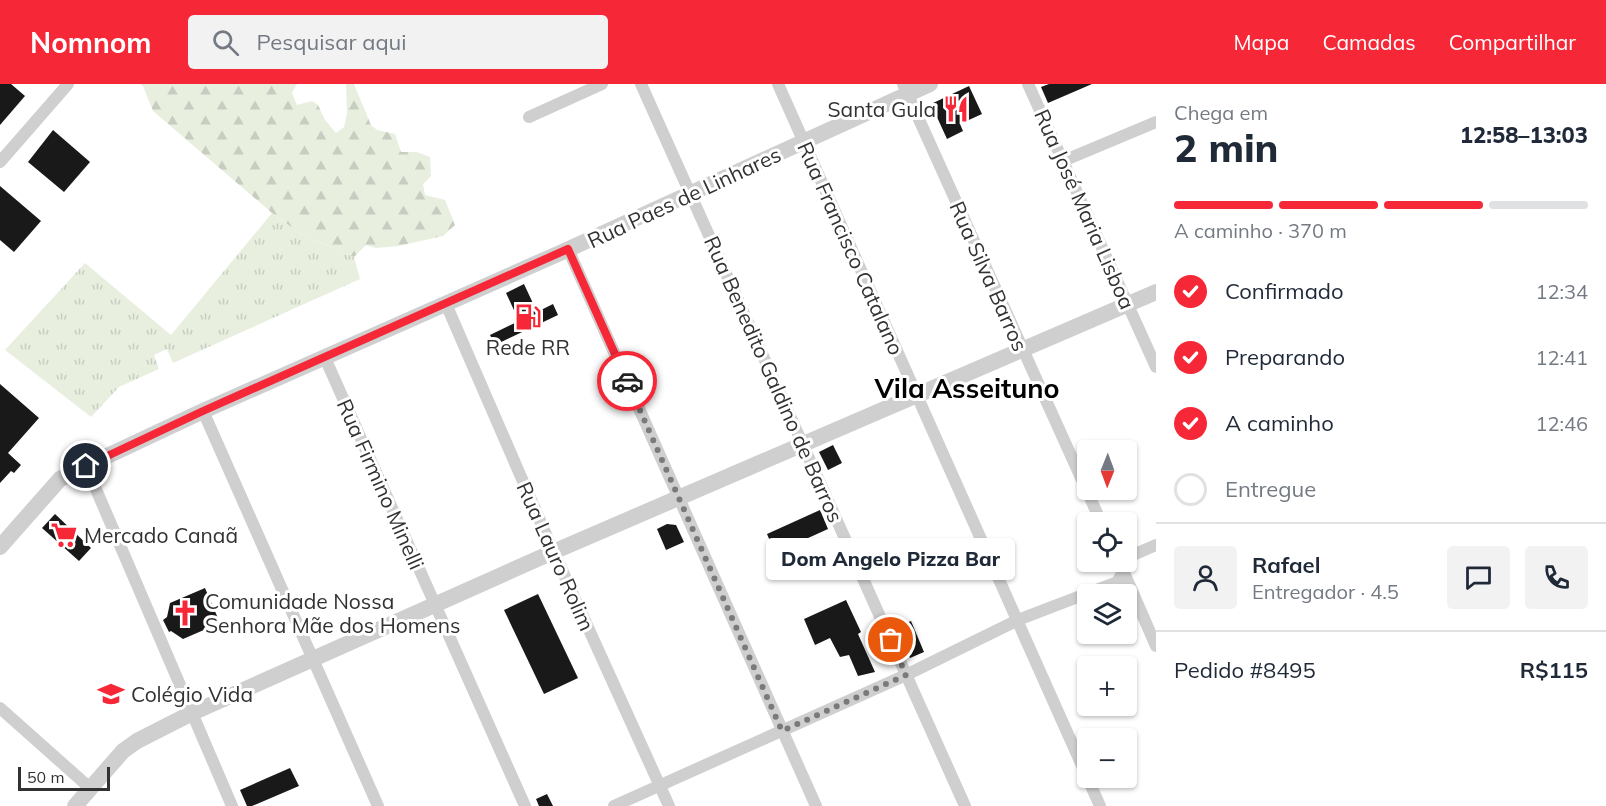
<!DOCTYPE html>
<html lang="pt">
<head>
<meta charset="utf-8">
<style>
  :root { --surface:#fff; --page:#f2f2f3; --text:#1f2937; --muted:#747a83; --line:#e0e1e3; --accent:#f62736 }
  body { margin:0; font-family:Mulish,sans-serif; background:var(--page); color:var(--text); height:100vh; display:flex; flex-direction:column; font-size:22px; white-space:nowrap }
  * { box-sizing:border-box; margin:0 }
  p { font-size:20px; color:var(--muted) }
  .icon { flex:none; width:33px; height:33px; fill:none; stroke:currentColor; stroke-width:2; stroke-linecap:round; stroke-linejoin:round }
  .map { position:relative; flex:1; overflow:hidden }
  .panel { display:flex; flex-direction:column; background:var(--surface); width:450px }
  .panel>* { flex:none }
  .needle { width:39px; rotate:181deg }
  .controls { position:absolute; left:1077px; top:356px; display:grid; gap:12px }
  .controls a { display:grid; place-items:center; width:60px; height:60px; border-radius:6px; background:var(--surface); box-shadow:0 2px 4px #0004; font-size:30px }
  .scale { position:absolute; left:18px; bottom:15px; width:92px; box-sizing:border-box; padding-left:6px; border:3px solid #323232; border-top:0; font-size:16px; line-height:21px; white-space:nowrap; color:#323232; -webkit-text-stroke:4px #fff; paint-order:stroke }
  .pin { position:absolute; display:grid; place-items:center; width:51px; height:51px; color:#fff; margin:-26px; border:3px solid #fff; border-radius:50%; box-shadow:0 2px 6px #0007 }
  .courier { position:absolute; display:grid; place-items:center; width:60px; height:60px; margin:-30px; border:4px solid #f62736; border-radius:50%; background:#fff; color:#222; box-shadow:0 2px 8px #0007 }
  .bubble { position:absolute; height:42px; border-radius:6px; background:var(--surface); box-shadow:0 2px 4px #0004; font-size:20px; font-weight:800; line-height:42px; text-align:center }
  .overview em { font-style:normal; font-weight:800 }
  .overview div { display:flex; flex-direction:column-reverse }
  .overview { display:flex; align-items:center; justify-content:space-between; height:102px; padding:0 18px }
  h1 { font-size:39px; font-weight:800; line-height:45px }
  .bar { display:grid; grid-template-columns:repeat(4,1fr); gap:9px 6px; align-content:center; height:72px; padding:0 18px }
  .bar i { height:8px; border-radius:4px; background:var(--line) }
  .bar .current { background:var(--accent) }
  .bar p { grid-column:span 4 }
  .line { display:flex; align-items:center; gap:15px; padding:0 18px; border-top:2px solid var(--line) }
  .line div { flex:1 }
  .round { display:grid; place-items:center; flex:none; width:63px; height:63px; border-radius:6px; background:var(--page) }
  ol { padding:0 18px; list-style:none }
  li { display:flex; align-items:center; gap:18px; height:66px }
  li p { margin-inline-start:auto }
  li .icon { padding:6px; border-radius:50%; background:var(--accent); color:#fff; stroke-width:4 }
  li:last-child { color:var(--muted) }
  li i { width:33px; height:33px; border:3px solid var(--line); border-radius:50% }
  header { display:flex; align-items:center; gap:36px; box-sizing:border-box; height:84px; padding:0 30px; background:var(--accent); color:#fff }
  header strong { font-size:28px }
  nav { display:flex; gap:33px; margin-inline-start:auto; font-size:21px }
  .search { width:420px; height:54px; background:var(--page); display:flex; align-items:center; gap:15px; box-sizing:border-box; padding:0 21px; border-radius:6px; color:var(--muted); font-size:22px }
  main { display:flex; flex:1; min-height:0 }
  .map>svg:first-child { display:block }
  .grass { fill:url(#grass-tufts) }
  .forest { fill:url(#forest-firs) }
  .building { fill:#191919 }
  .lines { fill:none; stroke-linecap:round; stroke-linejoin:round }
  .minor { stroke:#cfcfcf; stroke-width:12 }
  .tertiary { stroke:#cfcfcf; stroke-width:16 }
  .done { stroke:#7a7a7a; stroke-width:6; stroke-dasharray:0 10.8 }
  .route { stroke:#f62736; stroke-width:8 }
  .labels { text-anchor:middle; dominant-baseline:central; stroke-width:6; stroke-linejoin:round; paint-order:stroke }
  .poi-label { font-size:21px; fill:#323232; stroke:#fff; text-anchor:start }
  .street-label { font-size:21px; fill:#323232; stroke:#fff }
  .district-label { font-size:27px; font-weight:bold; fill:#000; stroke:#fff }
</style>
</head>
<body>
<header>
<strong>Nomnom</strong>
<div class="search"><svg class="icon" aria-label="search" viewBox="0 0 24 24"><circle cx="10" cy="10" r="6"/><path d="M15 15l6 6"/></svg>Pesquisar aqui</div>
<nav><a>Mapa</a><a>Camadas</a><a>Compartilhar</a></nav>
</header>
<main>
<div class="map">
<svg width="1156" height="722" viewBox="0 0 1156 722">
  <defs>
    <pattern id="grass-tufts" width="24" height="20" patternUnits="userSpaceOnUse" patternTransform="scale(1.5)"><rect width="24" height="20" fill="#e8efdf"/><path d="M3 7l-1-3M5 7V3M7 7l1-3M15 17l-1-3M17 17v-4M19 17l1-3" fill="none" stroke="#c7cdc0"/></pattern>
    <pattern id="forest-firs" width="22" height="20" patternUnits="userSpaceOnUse" patternTransform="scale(1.5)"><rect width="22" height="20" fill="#e8efdf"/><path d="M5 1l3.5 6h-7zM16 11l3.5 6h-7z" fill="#c7cdc0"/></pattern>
  </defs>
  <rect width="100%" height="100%" fill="#fff"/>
  <!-- grass -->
  <polygon class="grass" points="272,129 301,150 354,173 360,195 173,279 167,265 154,271 159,285 119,303 91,333 5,266 85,179 171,251"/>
  <!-- forest -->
  <polygon class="forest" points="140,0 297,0 292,9 297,21 312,17 318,21 325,36 336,49 344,43 347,29 346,0 354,0 371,41 377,46 395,50 401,68 417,68 430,73 431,92 423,100 425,111 445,116 455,141 443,152 398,162 376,164 366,161 354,173 301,150 272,129 153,27 143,2"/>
  <!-- building -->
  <g class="building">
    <polygon points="0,0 11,0 25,12 0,41"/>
    <polygon points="1049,0 1092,0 1048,19 1041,3"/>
    <polygon points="969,2 982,30 960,40 963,47 947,55 931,20"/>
    <polygon points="53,46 90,78 64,108 28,78"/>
    <polygon points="0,102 41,137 14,168 0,156"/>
    <polygon points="524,200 537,228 553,220 558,231 495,261 490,251 519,237 506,209"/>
    <polygon points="0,300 39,334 8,369 21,381 14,389 11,387 0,399"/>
    <polygon points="833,361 842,379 828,386 819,368"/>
    <polygon points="820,426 828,445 775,469 767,450"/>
    <polygon points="55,430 91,464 79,477 42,444"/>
    <polygon points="667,440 676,441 684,458 666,466 657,445"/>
    <polygon points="205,504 220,539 183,555 171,547 169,548 163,536 167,533 170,519"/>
    <polygon points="538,510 578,594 544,610 504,526"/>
    <polygon points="846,516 861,548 858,550 875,588 858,592 849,571 840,573 830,554 815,561 804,535"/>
    <polygon points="911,537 924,568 910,574 897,543"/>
    <polygon points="290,684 299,702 252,722 247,722 240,706"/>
    <polygon points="547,710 553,722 539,722 536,715"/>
  </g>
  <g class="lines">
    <!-- minor -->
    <g class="minor">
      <polyline points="641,0 965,722"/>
      <polyline points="778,0 1100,722"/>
      <polyline points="903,0 1101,438"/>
      <polyline points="1028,0 1156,283"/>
      <polyline points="529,33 602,0"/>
      <polyline points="1063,77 1156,38"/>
      <polyline points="0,78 68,0"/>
      <polyline points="568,165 816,722"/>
      <polyline points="446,220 551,462 669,722"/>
      <polyline points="325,274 525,722"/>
      <polyline points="203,327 378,722"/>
      <polyline points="86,382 232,722"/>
      <polyline points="1119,477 1156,562"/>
      <polyline points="0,624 90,704"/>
      <polyline points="614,722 906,591 1018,536 1117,498 1133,471 1156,461"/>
    </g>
    <!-- tertiary -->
    <g class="tertiary">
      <polyline points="0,463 60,395 86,382 203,327 560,169 930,0"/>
      <polyline points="75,722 123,667 137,657 192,629 553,468 1156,208"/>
    </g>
  </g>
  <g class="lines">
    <!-- done -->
    <polyline class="done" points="627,297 782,647 906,591 891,556"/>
    <!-- route -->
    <polyline class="route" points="86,382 203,327 568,165 627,297"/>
  </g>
  <!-- icons -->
  <defs>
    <g id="restaurant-bare" transform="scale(2.07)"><path d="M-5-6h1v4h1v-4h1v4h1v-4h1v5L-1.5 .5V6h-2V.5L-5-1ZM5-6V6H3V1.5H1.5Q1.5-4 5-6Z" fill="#f62736" stroke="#fff" stroke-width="2.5" paint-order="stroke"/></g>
    <g id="fuel-bare" transform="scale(2.07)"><path d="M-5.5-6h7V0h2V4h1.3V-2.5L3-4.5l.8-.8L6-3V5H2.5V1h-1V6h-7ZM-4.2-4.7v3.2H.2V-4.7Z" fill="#f62736" stroke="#fff" stroke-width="2.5" paint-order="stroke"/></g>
    <g id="supermarket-bare" transform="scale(2.07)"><path d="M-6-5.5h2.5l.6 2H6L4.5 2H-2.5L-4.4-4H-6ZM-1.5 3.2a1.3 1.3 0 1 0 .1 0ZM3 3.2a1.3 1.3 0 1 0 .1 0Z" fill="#f62736" stroke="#fff" stroke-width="2.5" paint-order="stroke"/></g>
    <g id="church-bare" transform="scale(2.07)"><path d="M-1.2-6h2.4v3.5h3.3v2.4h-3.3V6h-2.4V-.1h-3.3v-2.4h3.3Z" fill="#f62736" stroke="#fff" stroke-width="2.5" paint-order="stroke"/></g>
    <g id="school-bare" transform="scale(2.07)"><path d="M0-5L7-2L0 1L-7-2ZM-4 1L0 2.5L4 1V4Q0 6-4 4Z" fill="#f62736" stroke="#fff" stroke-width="2.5" paint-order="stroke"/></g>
  </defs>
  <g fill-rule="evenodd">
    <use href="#restaurant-bare" x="956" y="25"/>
    <use href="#fuel-bare" x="528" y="233"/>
    <use href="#supermarket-bare" x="64" y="451"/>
    <use href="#church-bare" x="185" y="529"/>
    <use href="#school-bare" x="111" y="610"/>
  </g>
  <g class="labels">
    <!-- poi labels -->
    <g class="poi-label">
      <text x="936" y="25" text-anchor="end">Santa Gula</text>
      <text x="528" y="263" text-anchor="middle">Rede RR</text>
      <text x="84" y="451">Mercado Canaã</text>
      <text x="205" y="517">Comunidade Nossa<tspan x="205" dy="24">Senhora Mãe dos Homens</tspan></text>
      <text x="131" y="610">Colégio Vida</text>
    </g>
    <!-- street labels -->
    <g class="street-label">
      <text transform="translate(684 113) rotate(-25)">Rua Paes de Linhares</text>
      <text transform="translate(1085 125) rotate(66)">Rua José Maria Lisboa</text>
      <text transform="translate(851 164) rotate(66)">Rua Francisco Catalano</text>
      <text transform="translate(989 192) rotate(66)">Rua Silva Barros</text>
      <text transform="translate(774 295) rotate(66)">Rua Benedito Galdino de Barros</text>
      <text transform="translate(381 400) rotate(66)">Rua Firmino Minelli</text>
      <text transform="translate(556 472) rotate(66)">Rua Lauro Rolim</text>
    </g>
    <!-- district labels -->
    <g class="district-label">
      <text x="967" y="304">Vila Asseituno</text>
    </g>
  </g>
</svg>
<div class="controls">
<a><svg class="needle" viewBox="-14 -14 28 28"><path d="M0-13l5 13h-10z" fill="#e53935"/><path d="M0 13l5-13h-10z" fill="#747a83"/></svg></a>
<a><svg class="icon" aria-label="locate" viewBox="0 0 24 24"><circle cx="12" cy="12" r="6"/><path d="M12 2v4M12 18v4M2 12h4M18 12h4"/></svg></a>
<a><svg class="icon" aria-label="layers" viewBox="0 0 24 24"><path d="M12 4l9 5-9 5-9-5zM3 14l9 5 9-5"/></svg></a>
<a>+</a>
<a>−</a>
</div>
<div class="scale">50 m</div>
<div class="pin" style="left:891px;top:556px;background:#ea580c"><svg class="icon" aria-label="bag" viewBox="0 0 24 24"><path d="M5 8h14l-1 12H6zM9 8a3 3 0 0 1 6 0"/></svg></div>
<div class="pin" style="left:86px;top:382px;background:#1f2937"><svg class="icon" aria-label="home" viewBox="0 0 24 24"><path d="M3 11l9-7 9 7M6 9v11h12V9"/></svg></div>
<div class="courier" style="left:627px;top:297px"><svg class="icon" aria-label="car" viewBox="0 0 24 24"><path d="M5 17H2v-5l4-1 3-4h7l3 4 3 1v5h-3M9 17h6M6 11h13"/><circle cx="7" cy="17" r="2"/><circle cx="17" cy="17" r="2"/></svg></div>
<div class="bubble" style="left:766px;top:454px;width:249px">Dom Angelo Pizza Bar</div>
</div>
<section class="panel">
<div class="overview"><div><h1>2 min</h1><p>Chega em</p></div><em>12:58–13:03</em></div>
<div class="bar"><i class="current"></i><i class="current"></i><i class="current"></i><i></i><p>A caminho · 370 m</p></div>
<ol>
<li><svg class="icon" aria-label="check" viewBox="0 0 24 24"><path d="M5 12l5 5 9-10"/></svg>Confirmado<p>12:34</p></li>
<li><svg class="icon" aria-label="check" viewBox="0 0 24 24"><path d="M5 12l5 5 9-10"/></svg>Preparando<p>12:41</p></li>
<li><svg class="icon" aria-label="check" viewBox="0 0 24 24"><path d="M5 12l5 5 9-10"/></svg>A caminho<p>12:46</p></li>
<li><i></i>Entregue</li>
</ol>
<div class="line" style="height:108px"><a class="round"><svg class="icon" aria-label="person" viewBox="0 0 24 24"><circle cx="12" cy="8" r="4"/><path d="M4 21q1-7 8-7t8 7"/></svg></a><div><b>Rafael</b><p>Entregador · 4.5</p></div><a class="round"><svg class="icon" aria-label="chat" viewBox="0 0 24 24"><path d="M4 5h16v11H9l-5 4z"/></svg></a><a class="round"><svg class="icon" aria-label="phone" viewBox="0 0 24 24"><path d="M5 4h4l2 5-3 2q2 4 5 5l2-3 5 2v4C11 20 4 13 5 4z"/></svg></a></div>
<div class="line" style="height:78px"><div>Pedido #8495</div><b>R$115</b></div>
</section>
</main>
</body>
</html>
